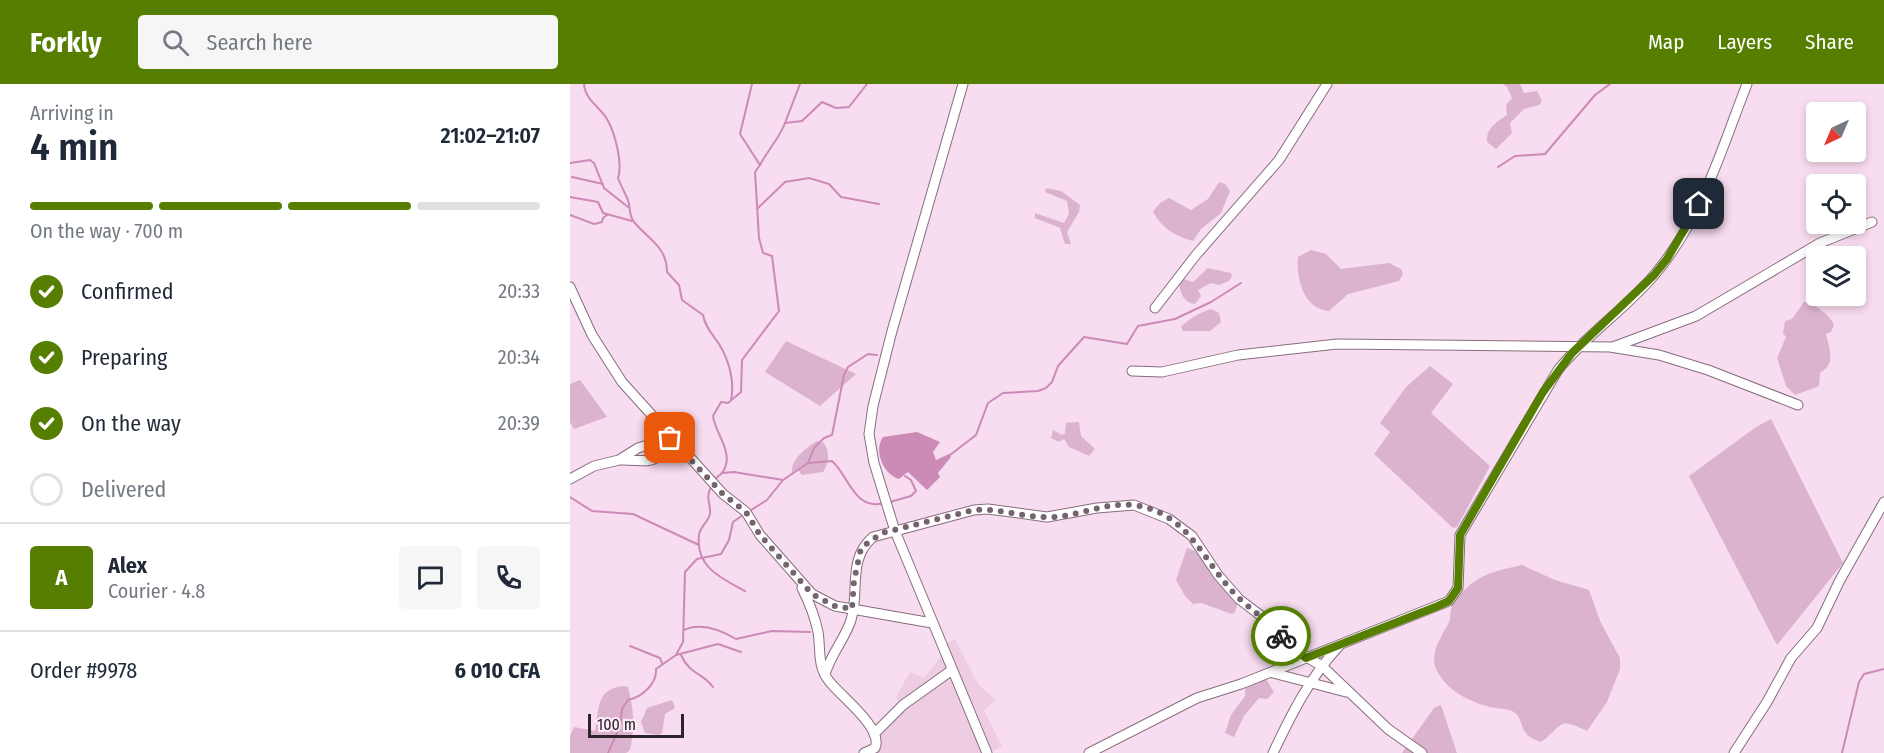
<!DOCTYPE html>
<html lang="en">
<head>
<meta charset="utf-8">
<style>
  :root { --surface:#fff; --page:#f6f6f7; --text:#1f2937; --muted:#747a83; --line:#e0e1e3; --accent:#567f01 }
  body { margin:0; font-family:"Fira Sans Condensed",sans-serif; background:var(--page); color:var(--text); height:100vh; display:flex; flex-direction:column; font-size:22px; white-space:nowrap }
  * { box-sizing:border-box; margin:0 }
  p { font-size:20px; color:var(--muted) }
  .icon { flex:none; width:33px; height:33px; fill:none; stroke:currentColor; stroke-width:2; stroke-linecap:round; stroke-linejoin:round }
  .map { position:relative; flex:1; overflow:hidden }
  .details { display:flex; flex-direction:column; background:var(--surface); width:570px }
  .details>* { flex:none }
  .needle { width:39px; rotate:224deg }
  .fabs { position:absolute; left:1236px; top:18px; display:grid; gap:12px }
  .fabs a { display:grid; place-items:center; width:60px; height:60px; border-radius:6px; background:var(--surface); box-shadow:0 3px 9px #0003; font-size:30px }
  .scale { position:absolute; left:18px; bottom:15px; width:96px; box-sizing:border-box; padding-left:6px; border:3px solid #2e242b; border-top:0; font-size:16px; line-height:21px; white-space:nowrap; color:#2e242b; -webkit-text-stroke:4px #feedf8; paint-order:stroke }
  .pin { position:absolute; display:grid; place-items:center; width:51px; height:51px; color:#fff; margin:-26px; border-radius:12px; box-shadow:0 3px 9px #0006 }
  .courier { position:absolute; display:grid; place-items:center; width:60px; height:60px; margin:-30px; border:4px solid #567f01; border-radius:50%; background:#fff; color:#222; box-shadow:0 2px 8px #0007 }
  .head em { font-style:normal; font-weight:600 }
  .head div { display:flex; flex-direction:column-reverse }
  .head { display:flex; align-items:center; justify-content:space-between; height:102px; padding:0 30px }
  h1 { font-size:39px; font-weight:600; line-height:45px }
  .bar { display:grid; grid-template-columns:repeat(4,1fr); gap:9px 6px; align-content:center; height:72px; padding:0 30px }
  .bar i { height:8px; border-radius:4px; background:var(--line) }
  .bar .selected { background:var(--accent) }
  .bar p { grid-column:span 4 }
  .line { display:flex; align-items:center; gap:15px; padding:0 30px; border-top:2px solid var(--line) }
  .line div { flex:1 }
  .round { display:grid; place-items:center; flex:none; width:63px; height:63px; border-radius:6px; background:var(--page) }
  ol { padding:0 30px; list-style:none }
  li { display:flex; align-items:center; gap:18px; height:66px }
  li p { margin-inline-start:auto }
  li .icon { padding:6px; border-radius:50%; background:var(--accent); color:#fff; stroke-width:4 }
  li:last-child { color:var(--muted) }
  li i { width:33px; height:33px; border:3px solid var(--line); border-radius:50% }
  header { display:flex; align-items:center; gap:36px; box-sizing:border-box; height:84px; padding:0 30px; background:var(--accent); color:#fff }
  header strong { font-size:28px }
  nav { display:flex; gap:33px; margin-inline-start:auto; font-size:21px }
  .search { width:420px; height:54px; background:var(--page); display:flex; align-items:center; gap:15px; box-sizing:border-box; padding:0 21px; border-radius:6px; color:var(--muted); font-size:22px }
  main { display:flex; flex:1; min-height:0 }
  .map>svg:first-child { display:block }
  .built { fill:#eecce2 }
  .green { fill:#dcb3ce }
  .water { fill:#cc8ab7 }
  .lines { fill:none; stroke-linecap:round; stroke-linejoin:round }
  .stream { stroke:#cc8ab7; stroke-width:2 }
  .minor-casing { stroke:#866e7e; stroke-width:11 }
  .minor { stroke:#fff; stroke-width:9 }
  .done { stroke:#756470; stroke-width:6; stroke-dasharray:0 10.8 }
  .route { stroke:#567f01; stroke-width:8 }
</style>
</head>
<body>
<header>
<strong>Forkly</strong>
<div class="search"><svg class="icon" aria-label="search" viewBox="0 0 24 24"><circle cx="10" cy="10" r="6"/><path d="M15 15l6 6"/></svg>Search here</div>
<nav><a>Map</a><a>Layers</a><a>Share</a></nav>
</header>
<main>
<section class="details">
<div class="head"><div><h1>4 min</h1><p>Arriving in</p></div><em>21:02–21:07</em></div>
<div class="bar"><i class="selected"></i><i class="selected"></i><i class="selected"></i><i></i><p>On the way · 700 m</p></div>
<ol>
<li><svg class="icon" aria-label="check" viewBox="0 0 24 24"><path d="M5 12l5 5 9-10"/></svg>Confirmed<p>20:33</p></li>
<li><svg class="icon" aria-label="check" viewBox="0 0 24 24"><path d="M5 12l5 5 9-10"/></svg>Preparing<p>20:34</p></li>
<li><svg class="icon" aria-label="check" viewBox="0 0 24 24"><path d="M5 12l5 5 9-10"/></svg>On the way<p>20:39</p></li>
<li><i></i>Delivered</li>
</ol>
<div class="line" style="height:108px"><b class="round" style="background:var(--accent);color:#fff">A</b><div><b>Alex</b><p>Courier · 4.8</p></div><a class="round"><svg class="icon" aria-label="chat" viewBox="0 0 24 24"><path d="M4 5h16v11H9l-5 4z"/></svg></a><a class="round"><svg class="icon" aria-label="phone" viewBox="0 0 24 24"><path d="M5 4h4l2 5-3 2q2 4 5 5l2-3 5 2v4C11 20 4 13 5 4z"/></svg></a></div>
<div class="line" style="height:78px"><div>Order #9978</div><b>6 010 CFA</b></div>
</section>
<div class="map">
<svg width="1314" height="669" viewBox="0 0 1314 669">
  <rect width="100%" height="100%" fill="#f8dcef"/>
  <!-- built -->
  <polygon class="built" points="385,555 408,600 426,616 414,626 432,663 418,669 294,669 305,663 306,653 332,621 326,613 340,588 354,594 374,569 371,561"/>
  <!-- green -->
  <g class="green">
    <path d="M933,0H950L954,9L967,7L972,17L969,21L954,25L940,39L942,49L926,65L917,58C916,44 927,38 937,31L936,21L942,14L937,3Z"/>
    <path d="M649,98L655,100L660,107L651,129L631,145L623,157C605,152 593,145 583,128L590,119L599,114L621,126L638,115Z"/>
    <polygon points="476,104 491,107 510,121 509,128 497,148 501,160 495,160 490,144 465,134 465,129 494,139 499,130 497,117 475,108"/>
    <path d="M741,166L756,170L771,185L819,179L831,185L833,190L829,197L778,210L759,227C733,225 726,193 728,173Z"/>
    <path d="M638,184L661,189L662,192L659,197L649,201L641,199L628,206L631,212L625,220C614,219 611,210 609,200L614,195L623,198Z"/>
    <path d="M1234,218C1244,219 1260,231 1264,241L1261,248L1256,250C1259,265 1267,279 1250,289L1249,302L1225,311L1216,302L1207,274L1216,253L1213,249L1215,237L1222,235Z"/>
    <path d="M641,225L649,229L651,238L640,247H613L611,243C619,234 630,229 641,225Z"/>
    <polygon points="216,257 286,290 250,322 195,288"/>
    <polygon points="860,282 883,300 861,329 920,382 887,443 883,444 804,370 820,348 810,339 836,303"/>
    <polygon points="10,296 37,333 4,345 0,338 0,300"/>
    <polygon points="1201,335 1273,479 1207,561 1119,392 1186,343"/>
    <polygon points="509,338 511,352 525,365 519,372 499,363 494,355 489,358 481,354 483,346 492,351 495,349 496,339"/>
    <path d="M247,357L254,359C260,368 259,379 253,388L232,391L228,386L222,391C220,375 235,365 247,357Z"/>
    <polygon points="617,464 625,467 668,518 665,528 662,530 631,519 623,520 615,512 606,496"/>
    <path d="M952,481L985,496L1019,506L1031,539L1050,574V585L1037,618L1017,647C987,632 994,641 971,658C945,650 957,635 942,627C935,624 927,625 920,623C901,618 881,609 870,592C856,573 870,556 879,538C881,532 880,530 881,525C883,517 895,505 901,500C916,488 935,485 952,481Z"/>
    <polygon points="696,595 704,608 697,615 689,614 674,632 664,653 655,649 661,631 675,612 675,604"/>
    <path d="M53,602L58,603C64,626 65,644 60,666L56,669H0V652L4,643L25,647C29,625 26,605 53,602Z"/>
    <polygon points="102,616 105,624 95,630 92,649 89,651 75,649 71,638 77,624"/>
    <polygon points="871,621 887,669 832,669 864,624"/>
  </g>
  <!-- water -->
  <path class="water" d="M347,348L370,358L363,368L366,376L379,370L381,373L368,389L370,393L357,406L338,388L329,395C314,391 303,367 313,353Z"/>
  <g class="lines">
    <!-- stream -->
    <g class="stream">
      <path d="M14,0C15,16 30,23 37,35C45,49 53,79 48,94C51,102 55,109 58,116C61,124 58,130 64,138C79,156 97,163 97,188L109,201L112,216L133,231C135,243 143,251 149,260C159,276 165,298 161,316"/>
      <polyline points="215,39 230,0"/>
      <polyline points="0,79 20,76 24,79 34,104 58,123"/>
      <path d="M190,81C198,66 210,53 215,39L232,37L252,18L266,24L279,23L297,0"/>
      <polyline points="928,83 945,72 975,70 1025,11 1040,0"/>
      <polyline points="2,93 33,100"/>
      <polyline points="0,113 28,118 33,129 62,137"/>
      <polyline points="188,124 215,98 239,94 259,100 271,113 309,120"/>
      <polyline points="0,131 24,140 32,138 33,134 37,131"/>
      <polyline points="380,371 406,351 418,319 433,309 468,307 476,304 482,298 488,282 514,253 557,260 568,242 605,235 641,218 671,199"/>
      <path d="M239,379L262,377C279,392 284,427 314,419"/>
      <path d="M152,389C166,370 145,350 143,332L151,318L158,319L171,308L172,276L209,227L202,172L193,169L189,154L185,88L190,81L170,50L182,0"/>
      <polyline points="145,395 152,389 164,388 213,396 238,379 244,364 254,354 262,351 274,291 278,283 298,270 307,271"/>
      <path d="M141,403C135,414 141,420 140,430C138,438 130,443 129,451C125,483 151,494 175,507"/>
      <polyline points="0,413 22,427 63,430 129,461"/>
      <polyline points="320,418 341,412 346,407 341,396 335,392"/>
      <polyline points="178,428 197,416 213,396"/>
      <path d="M114,546C131,538 151,546 166,555L202,547L240,548"/>
      <polyline points="60,562 90,574 92,579"/>
      <polyline points="106,571 148,560 171,568"/>
      <path d="M111,571C120,591 132,588 143,603"/>
      <path d="M38,669L50,642L52,625L58,616C72,613 87,600 86,585L106,571L113,558L115,488L127,475L151,470L159,456L163,438L173,431"/>
      <polyline points="1272,669 1289,598 1294,590 1314,585"/>
    </g>
    <!-- minor casing -->
    <g class="minor-casing">
      <g id="minor">
        <polyline points="393,0 322,247 303,322 299,350 304,379 325,447 417,669"/>
        <polyline points="0,203 22,251 52,298 153,410 176,428 190,451 242,510 265,522 362,539"/>
        <polyline points="585,224 626,171 709,76 757,0"/>
        <polyline points="1043,263 1126,232 1250,159 1302,138"/>
        <polyline points="562,287 592,288 668,271 767,260 1040,263 1089,271 1138,286 1228,321"/>
        <path d="M52,376C82,376 85,383 100,354"/>
        <polyline points="0,395 24,382 49,376 68,364 100,354"/>
        <path d="M232,504C239,518 245,533 248,548C251,566 247,582 259,597C270,612 314,644 305,664L294,669"/>
        <polyline points="703,589 776,608"/>
        <path d="M255,591C260,571 275,555 281,536C290,507 277,475 303,453L404,426L418,425L477,433L527,424L564,421L599,435L622,452L648,491L669,515L699,538L726,567L752,582L818,645L852,669"/>
        <polyline points="304,650 333,621 382,586"/>
        <path d="M519,669L627,614L671,600L879,517L888,504L890,451L988,286C1017,250 1056,225 1086,189C1133,132 1151,66 1177,0"/>
        <path d="M703,669C721,631 740,593 769,562"/>
        <polyline points="1164,669 1197,618 1221,574 1247,544 1270,496 1314,418"/>
      </g>
    </g>
    <!-- minor -->
    <use href="#minor" class="minor"/>
  </g>
  <g class="lines">
    <!-- done -->
    <path class="done" d="M100,354L153,410L176,428L190,451L242,510L265,522L282,525L284,497L291,464L312,449L404,426C428,424 452,433 477,433C506,434 533,418 563,421C621,428 634,482 670,515C684,528 699,538 711,552"/>
    <!-- route -->
    <polyline class="route" points="711,552 736,574 868,522 879,517 888,504 890,451 973,308 1002,269 1084,191 1097,175 1129,120"/>
  </g>
</svg>
<div class="fabs">
<a><svg class="needle" viewBox="-14 -14 28 28"><path d="M0-13l5 13h-10z" fill="#e53935"/><path d="M0 13l5-13h-10z" fill="#747a83"/></svg></a>
<a><svg class="icon" aria-label="locate" viewBox="0 0 24 24"><circle cx="12" cy="12" r="6"/><path d="M12 2v4M12 18v4M2 12h4M18 12h4"/></svg></a>
<a><svg class="icon" aria-label="layers" viewBox="0 0 24 24"><path d="M12 4l9 5-9 5-9-5zM3 14l9 5 9-5"/></svg></a>
</div>
<div class="scale">100 m</div>
<div class="pin" style="left:100px;top:354px;background:#ea580c"><svg class="icon" aria-label="bag" viewBox="0 0 24 24"><path d="M5 8h14l-1 12H6zM9 8a3 3 0 0 1 6 0"/></svg></div>
<div class="pin" style="left:1129px;top:120px;background:#1f2937"><svg class="icon" aria-label="home" viewBox="0 0 24 24"><path d="M3 11l9-7 9 7M6 9v11h12V9"/></svg></div>
<div class="courier" style="left:711px;top:552px"><svg class="icon" aria-label="bike" viewBox="0 0 24 24"><circle cx="6" cy="16" r="4"/><circle cx="18" cy="16" r="4"/><path d="M6 16l4-8h5l3 8M10 8l3 8H6M13 5h3"/></svg></div>
</div>
</main>
</body>
</html>
